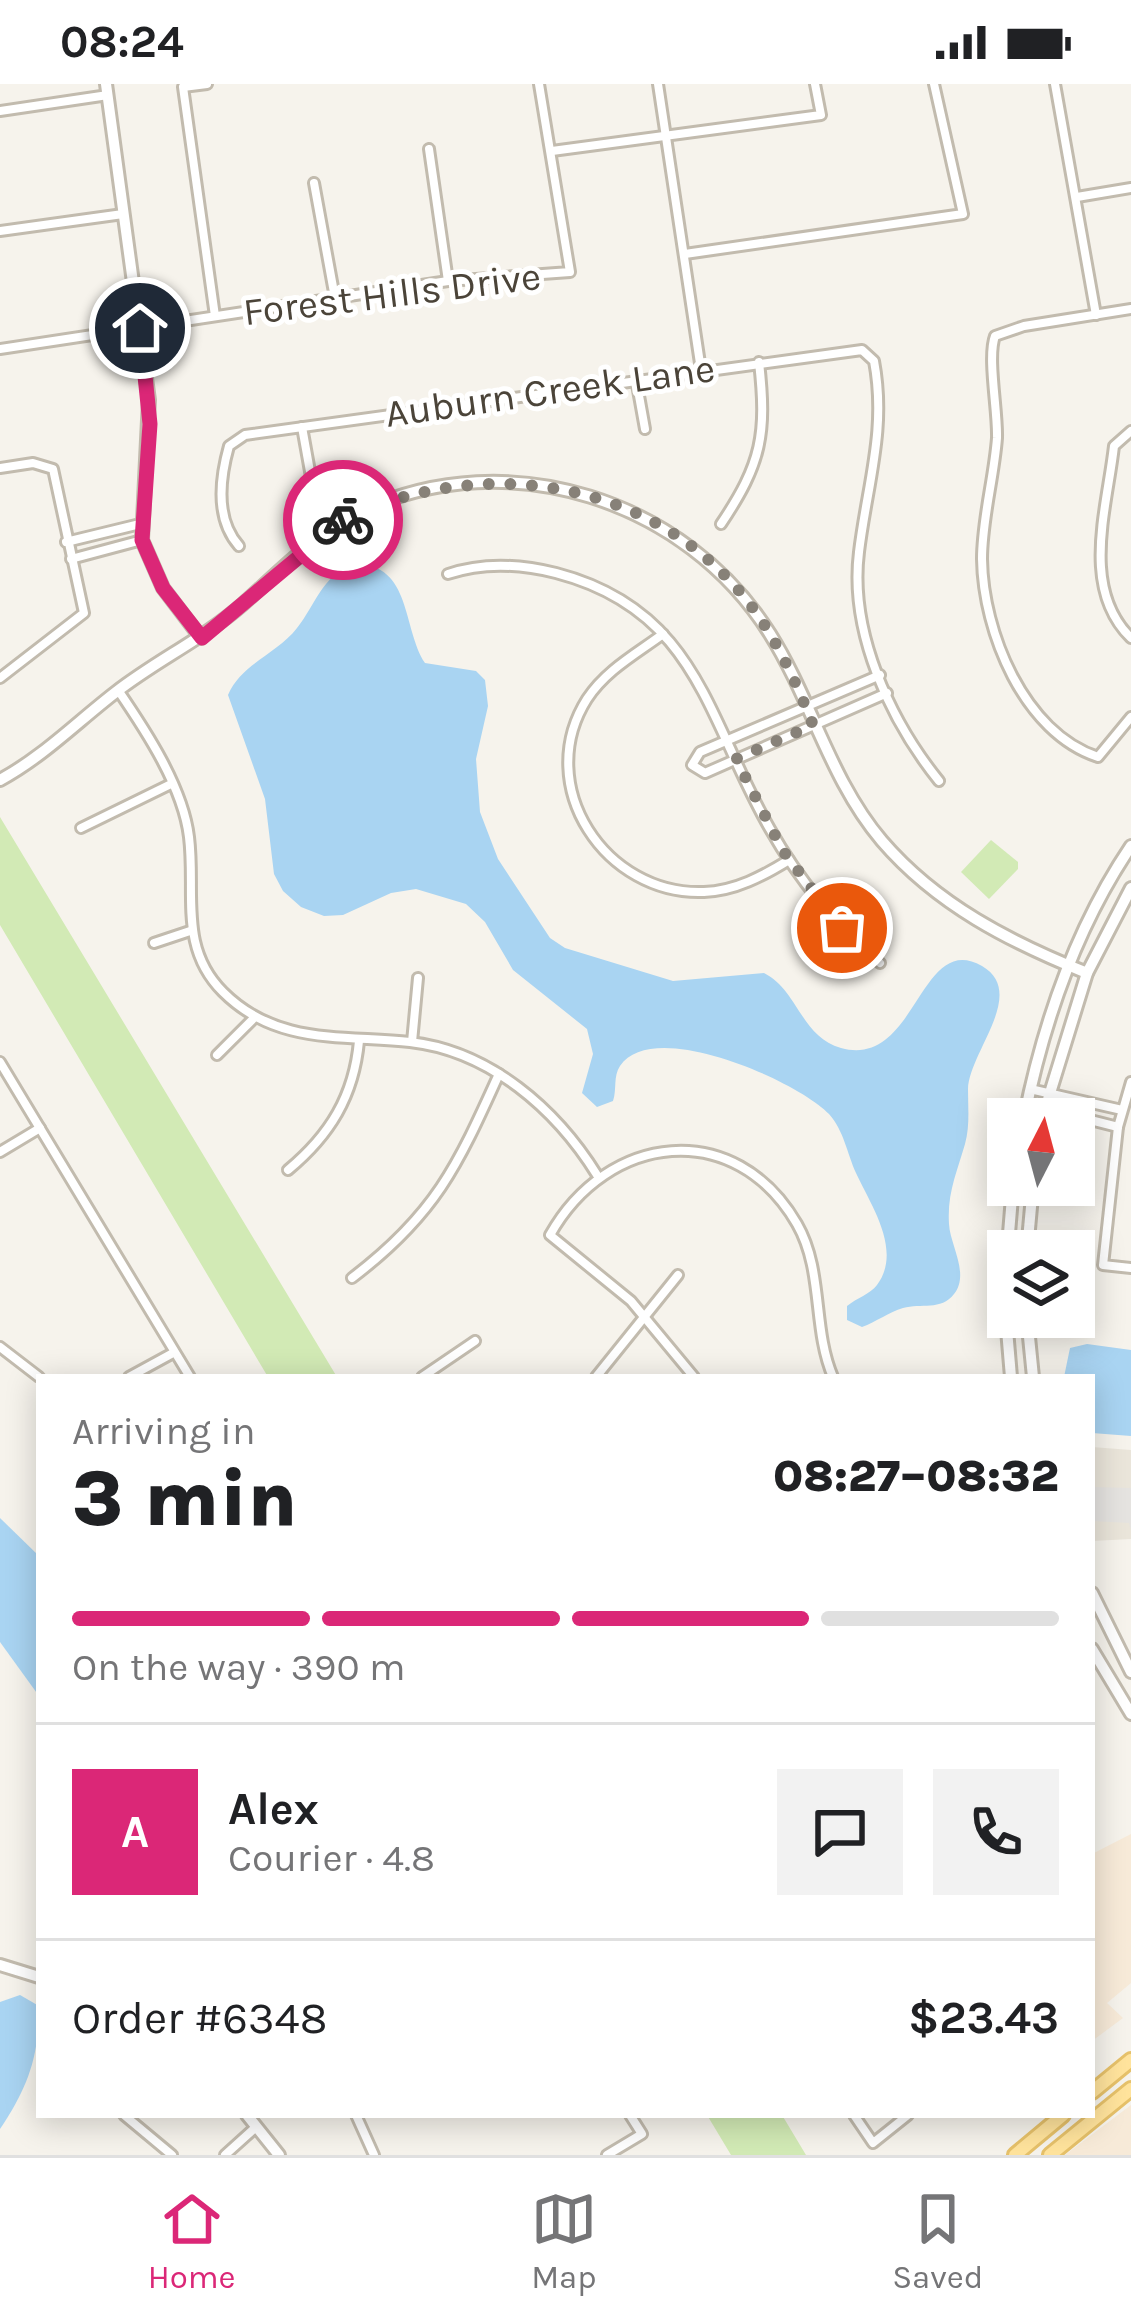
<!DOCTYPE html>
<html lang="en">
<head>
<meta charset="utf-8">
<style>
  :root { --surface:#fff; --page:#f2f2f2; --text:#202124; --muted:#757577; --line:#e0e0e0; --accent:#db2777 }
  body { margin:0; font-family:Karla,sans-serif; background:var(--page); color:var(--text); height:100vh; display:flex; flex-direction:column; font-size:45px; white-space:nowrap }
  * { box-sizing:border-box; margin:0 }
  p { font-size:39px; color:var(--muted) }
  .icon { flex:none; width:66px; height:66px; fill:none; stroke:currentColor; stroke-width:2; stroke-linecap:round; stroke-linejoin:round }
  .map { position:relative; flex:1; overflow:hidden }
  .panel { position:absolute; left:36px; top:1290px; width:1059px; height:744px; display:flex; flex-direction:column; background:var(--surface); border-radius:0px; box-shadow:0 6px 30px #0003 }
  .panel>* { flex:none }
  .needle { width:78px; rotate:6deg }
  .tools { position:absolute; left:987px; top:1014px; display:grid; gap:24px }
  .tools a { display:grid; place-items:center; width:108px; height:108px; border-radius:0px; background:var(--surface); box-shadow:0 6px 30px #0003; font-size:60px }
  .pin { position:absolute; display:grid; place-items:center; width:102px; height:102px; color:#fff; margin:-51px; border:6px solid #fff; border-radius:50%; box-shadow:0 3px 12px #0007 }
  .courier { position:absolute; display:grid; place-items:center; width:120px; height:120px; margin:-60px; border:9px solid #db2777; border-radius:50%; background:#fff; color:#222; box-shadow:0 3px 15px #0007 }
  .headline em { font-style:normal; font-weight:800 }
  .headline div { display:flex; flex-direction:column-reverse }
  .headline { display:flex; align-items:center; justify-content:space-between; height:204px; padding:0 36px }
  h1 { font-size:78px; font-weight:800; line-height:90px }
  .bar { display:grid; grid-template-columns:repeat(4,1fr); gap:18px 12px; align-content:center; height:144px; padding:0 36px }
  .bar i { height:15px; border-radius:9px; background:var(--line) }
  .bar .active { background:var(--accent) }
  .bar p { grid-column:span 4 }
  .line { display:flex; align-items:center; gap:30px; padding:0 36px; border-top:3px solid var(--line) }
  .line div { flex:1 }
  .round { display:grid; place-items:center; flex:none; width:126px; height:126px; border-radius:0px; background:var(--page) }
  .status { display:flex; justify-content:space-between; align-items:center; height:84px; padding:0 60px; background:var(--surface); direction:ltr }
  .status svg { height:33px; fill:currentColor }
  .menu { display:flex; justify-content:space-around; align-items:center; height:168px; border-top:3px solid var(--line); background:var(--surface); font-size:33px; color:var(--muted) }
  .menu a { display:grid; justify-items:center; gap:6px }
  .menu .active { color:var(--accent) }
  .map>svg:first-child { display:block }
  .residential { fill:#eae5da }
  .commercial { fill:#f7ead8 }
  .green { fill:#d2eab5 }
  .parking { fill:#e5e3e0 }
  .water { fill:#a9d4f2 }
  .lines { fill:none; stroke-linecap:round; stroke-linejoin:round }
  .minor-casing { stroke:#c2bbae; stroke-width:14 }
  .tertiary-casing { stroke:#c2bbae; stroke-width:16 }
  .primary-casing { stroke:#e6c16a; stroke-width:18 }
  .minor { stroke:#fff; stroke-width:8 }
  .tertiary { stroke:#fff; stroke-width:10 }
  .primary { stroke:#ffe39c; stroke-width:12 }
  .done { stroke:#878178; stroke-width:12; stroke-dasharray:0 21.6 }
  .route { stroke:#db2777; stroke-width:15 }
  .labels { text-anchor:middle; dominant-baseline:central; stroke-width:10; stroke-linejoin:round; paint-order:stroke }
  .street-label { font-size:39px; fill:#4b4439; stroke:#fff }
</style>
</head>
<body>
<div class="status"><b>08:24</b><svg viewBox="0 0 49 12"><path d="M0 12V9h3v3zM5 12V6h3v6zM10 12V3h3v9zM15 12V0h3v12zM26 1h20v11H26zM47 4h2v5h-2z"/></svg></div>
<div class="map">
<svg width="1131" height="2071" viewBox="0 0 1131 2071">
  <rect width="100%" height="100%" fill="#f6f3ec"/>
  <!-- residential -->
  <polygon class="residential" points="1092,1363 1131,1366 1131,1455 1092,1457"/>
  <!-- commercial -->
  <g class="commercial">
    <polygon points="1131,1750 1131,1899 1107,1919 1123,1934 1092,1957 1092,1770"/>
    <polygon points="1131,2021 1131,2071 1065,2071"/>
  </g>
  <!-- green -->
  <g class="green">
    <polygon points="0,733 3,738 337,1293 268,1293 0,841"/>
    <polygon points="991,756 1018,778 1018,785 989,815 961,788"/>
    <polygon points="707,2031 782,2031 806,2071 731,2071"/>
  </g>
  <!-- parking -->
  <polygon class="parking" points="1092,1403 1131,1404 1131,1446 1129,1439 1092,1437"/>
  <!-- water -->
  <g class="water">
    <path d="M353,480C412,478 402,544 425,579L476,587L485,596L488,622L476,675L480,728L498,775L550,854L565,864L673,897L764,889C798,906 801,953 841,964C917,985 919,846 982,882C1028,909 969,968 968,1005C968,1024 970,1042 965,1060C957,1088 947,1109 949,1140C950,1161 970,1190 954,1210C941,1227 921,1219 903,1224C889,1228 876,1238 862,1243L847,1236V1222C857,1214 870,1210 877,1201C903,1166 870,1120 856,1089C847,1069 844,1047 829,1030C799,998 653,932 620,982C613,992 617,1006 613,1017L597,1023L582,1009L593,970L587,945L513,886L485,838L466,820L416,805L391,809L343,831L324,832L301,823L283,807L274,790L265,715L228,611C241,580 277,570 297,544C316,520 321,493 353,480Z"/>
    <polygon points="1087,1260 1131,1266 1131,1352 1092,1349 1092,1293 1064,1293 1070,1264"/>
    <polygon points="0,1434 39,1472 39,1612 0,1558"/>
    <path d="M20,1911L39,1922C39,1973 28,2003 0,2045V1918Z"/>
  </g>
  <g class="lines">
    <!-- minor casing -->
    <g class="minor-casing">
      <g id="minor">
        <polyline points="207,0 183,3 215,232"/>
        <polyline points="658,0 701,286"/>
        <polyline points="1055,0 1096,231"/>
        <polyline points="0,27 108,11"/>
        <polyline points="429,65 448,197"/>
        <polyline points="552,67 821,31 815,0"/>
        <polyline points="314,99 335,214"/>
        <polyline points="1077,113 1131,104"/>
        <polyline points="0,147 123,130"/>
        <polyline points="685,170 963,130 934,0"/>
        <path d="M1131,225L1024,242L995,252C987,273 998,327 997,354C994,394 982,435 982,475C983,548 1024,649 1098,673L1131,633"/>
        <polyline points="0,265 448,197 570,188 539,0"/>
        <polyline points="636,295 645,345"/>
        <polyline points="302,343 311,393 330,442"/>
        <path d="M1131,347L1114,362C1107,425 1080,504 1131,554"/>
        <polyline points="0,384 33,379 53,385 84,529 0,594"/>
        <path d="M721,440C762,379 767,350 759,278"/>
        <polyline points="66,458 140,440"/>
        <path d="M239,462C215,435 220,394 229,362L245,351L862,266L874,277C887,346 867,401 859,468C849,548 890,636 939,697"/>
        <polyline points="71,475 142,456"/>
        <path d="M448,490C483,478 520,480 556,489C698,526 707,636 770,745C799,796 835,840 880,879"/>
        <path d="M663,550C636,570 606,586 587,615C532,702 606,812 704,808C735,807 763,792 789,776"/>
        <polyline points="880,591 700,668 692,681 705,689 887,609"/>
        <path d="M118,606C146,647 183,703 189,753C196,809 178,863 223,908C276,961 341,951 410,958C490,967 556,1025 597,1091"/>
        <polyline points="81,744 171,700"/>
        <polyline points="154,859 190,847"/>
        <polyline points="412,958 418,894"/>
        <polyline points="217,971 254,934"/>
        <polyline points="0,978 190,1293"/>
        <polyline points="1131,998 1118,1043 1103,1181 1131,1184"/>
        <polyline points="1030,1005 1122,1026"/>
        <polyline points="1027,1020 1118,1043"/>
        <polyline points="0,1068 40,1044"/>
        <path d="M288,1086C330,1051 354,1012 359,957"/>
        <path d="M352,1194C435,1131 457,1083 499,990"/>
        <polyline points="0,1263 39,1293"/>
        <polyline points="129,1293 173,1269"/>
        <polyline points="422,1293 475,1257"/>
        <polyline points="596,1293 678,1191"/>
        <path d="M694,1293L631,1217L550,1151C607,1049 735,1033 797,1140C824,1187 812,1244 833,1293"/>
        <polyline points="124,2031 172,2071"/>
        <polyline points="356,2031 374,2071"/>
        <polyline points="854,2031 873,2059 908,2031"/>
        <polyline points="225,2071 256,2043"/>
        <polyline points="607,2071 642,2050 630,2031"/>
      </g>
    </g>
    <!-- tertiary casing -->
    <g class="tertiary-casing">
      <g id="tertiary">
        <polyline points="106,0 149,316 142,456 163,504 201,554"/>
        <path d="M0,696C44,672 77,638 116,608C157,576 203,555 243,520C282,485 316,449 364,426C509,359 686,416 770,550C812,617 830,696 882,757C937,821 1010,858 1087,889"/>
        <path d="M1024,1035C1043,940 1077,842 1131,762"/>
        <polyline points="1042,1035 1087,889 1131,804"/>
        <polyline points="1027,1167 1033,1101"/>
        <polyline points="1027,1233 1033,1293"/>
        <polyline points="1011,1293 1004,1210 1013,1101"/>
        <polyline points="1092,1509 1131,1588"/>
        <polyline points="1092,1565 1131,1630"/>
        <polyline points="0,1881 39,1893"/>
        <polyline points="247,2031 279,2071"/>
      </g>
    </g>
    <!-- primary casing -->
    <g class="primary-casing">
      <g id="primary">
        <polyline points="1092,2008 1131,1976"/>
        <polyline points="1015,2071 1063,2031"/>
        <polyline points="1050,2071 1131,2005"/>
      </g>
    </g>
    <!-- minor -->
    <use href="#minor" class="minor"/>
    <!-- tertiary -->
    <use href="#tertiary" class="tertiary"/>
    <!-- primary -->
    <use href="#primary" class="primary"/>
  </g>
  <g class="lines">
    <!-- done -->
    <path class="done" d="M343,436C483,368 660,395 755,527C780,562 797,601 813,641L736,675L783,767L842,844"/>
    <!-- route -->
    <polyline class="route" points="140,244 150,340 142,456 163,504 202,554 343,436"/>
  </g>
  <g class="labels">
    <!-- street labels -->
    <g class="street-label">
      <text transform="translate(392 210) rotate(-7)">Forest Hills Drive</text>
      <text transform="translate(550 307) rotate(-8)">Auburn Creek Lane</text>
    </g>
  </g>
</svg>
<div class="tools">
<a><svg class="needle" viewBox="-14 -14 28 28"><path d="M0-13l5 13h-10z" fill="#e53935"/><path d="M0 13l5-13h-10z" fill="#757577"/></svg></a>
<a><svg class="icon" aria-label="layers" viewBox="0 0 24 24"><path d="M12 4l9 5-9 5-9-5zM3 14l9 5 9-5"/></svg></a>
</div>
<div class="pin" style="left:842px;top:844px;background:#ea580c"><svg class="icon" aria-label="bag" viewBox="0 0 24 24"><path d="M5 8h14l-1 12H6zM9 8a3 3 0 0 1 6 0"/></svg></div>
<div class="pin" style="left:140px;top:244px;background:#1f2937"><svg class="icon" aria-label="home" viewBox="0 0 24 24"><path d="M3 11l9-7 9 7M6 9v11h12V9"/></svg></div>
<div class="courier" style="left:343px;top:436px"><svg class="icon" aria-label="bike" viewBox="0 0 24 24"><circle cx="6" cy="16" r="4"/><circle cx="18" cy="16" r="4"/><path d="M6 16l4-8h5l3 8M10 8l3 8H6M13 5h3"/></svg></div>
<section class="panel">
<div class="headline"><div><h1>3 min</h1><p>Arriving in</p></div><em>08:27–08:32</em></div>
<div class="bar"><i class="active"></i><i class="active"></i><i class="active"></i><i></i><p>On the way · 390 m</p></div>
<div class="line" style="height:216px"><b class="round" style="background:var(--accent);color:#fff">A</b><div><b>Alex</b><p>Courier · 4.8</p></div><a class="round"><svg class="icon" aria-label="chat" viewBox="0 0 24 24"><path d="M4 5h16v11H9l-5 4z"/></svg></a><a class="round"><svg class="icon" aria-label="phone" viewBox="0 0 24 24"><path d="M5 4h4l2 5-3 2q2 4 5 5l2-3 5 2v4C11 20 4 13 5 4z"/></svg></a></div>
<div class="line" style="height:156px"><div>Order #6348</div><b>$23.43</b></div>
</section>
</div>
<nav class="menu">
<a class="active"><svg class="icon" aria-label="home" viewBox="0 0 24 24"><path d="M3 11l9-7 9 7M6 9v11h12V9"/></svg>Home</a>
<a><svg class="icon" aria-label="map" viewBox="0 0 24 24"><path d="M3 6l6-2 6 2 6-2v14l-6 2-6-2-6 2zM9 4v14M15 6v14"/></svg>Map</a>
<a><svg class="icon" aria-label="saved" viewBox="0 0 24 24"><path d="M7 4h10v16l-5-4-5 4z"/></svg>Saved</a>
</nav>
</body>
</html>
